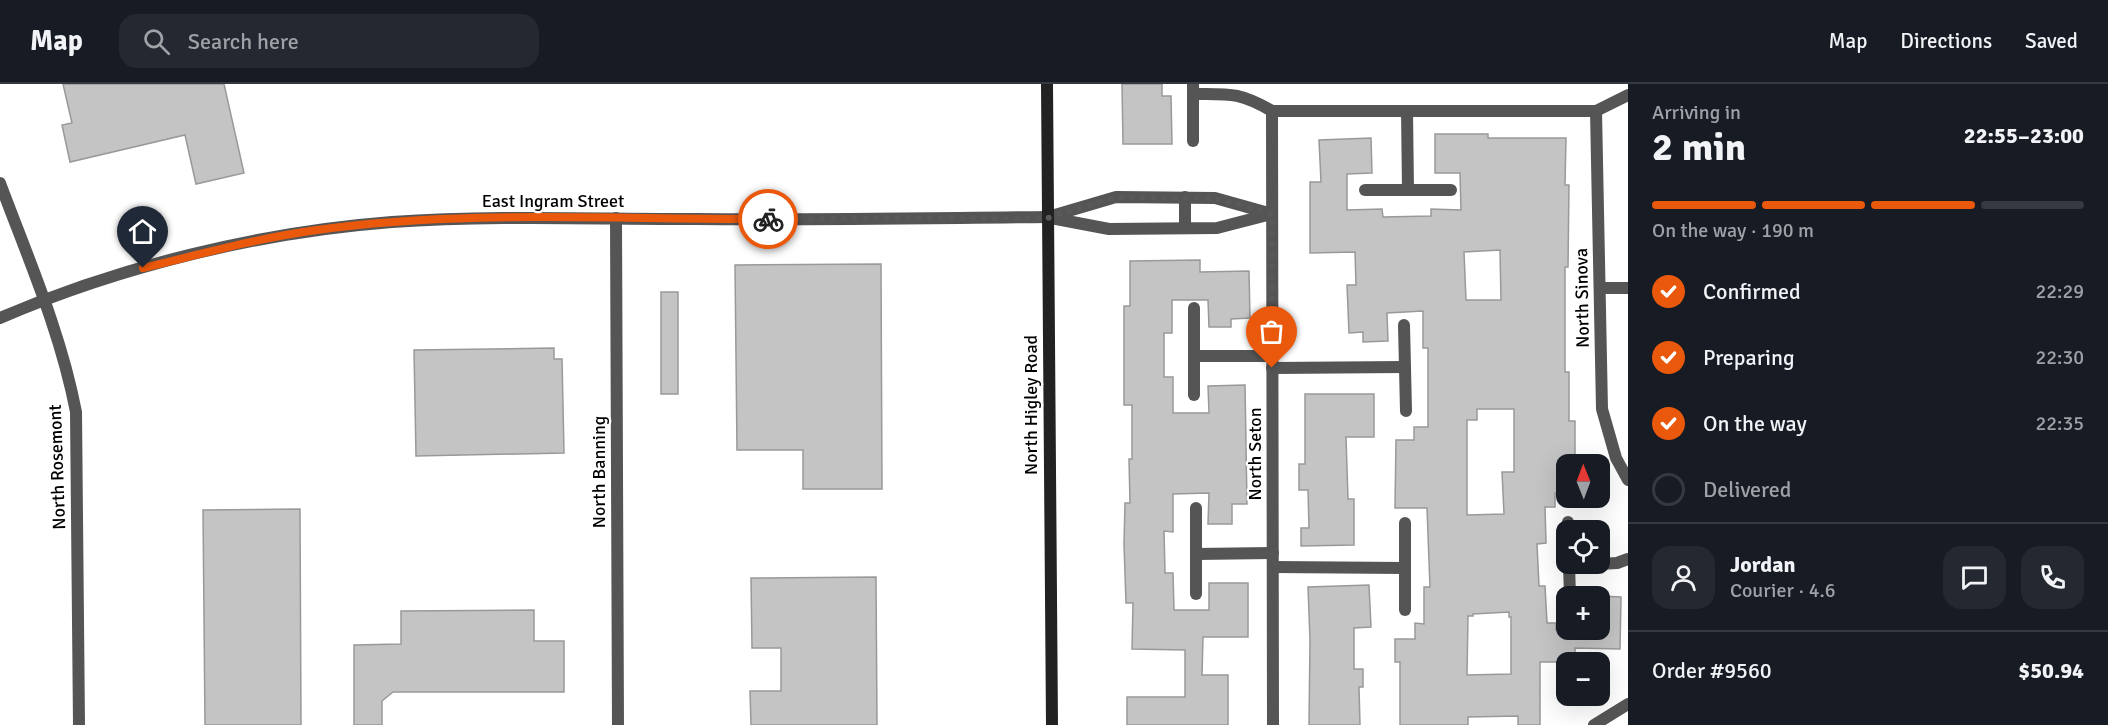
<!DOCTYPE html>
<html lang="en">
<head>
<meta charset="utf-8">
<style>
  :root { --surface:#171b24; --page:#242831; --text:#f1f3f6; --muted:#9ea1a6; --line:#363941; --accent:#ea580c }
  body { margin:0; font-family:Signika,sans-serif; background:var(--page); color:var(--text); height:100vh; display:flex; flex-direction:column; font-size:22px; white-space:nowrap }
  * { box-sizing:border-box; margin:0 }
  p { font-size:20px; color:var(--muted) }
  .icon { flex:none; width:33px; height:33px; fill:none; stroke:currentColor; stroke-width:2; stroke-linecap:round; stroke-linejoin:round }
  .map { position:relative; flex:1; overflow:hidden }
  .details { display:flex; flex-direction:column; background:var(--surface); width:480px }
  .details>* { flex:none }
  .needle { width:39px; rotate:359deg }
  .controls { position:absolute; left:1556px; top:370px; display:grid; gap:12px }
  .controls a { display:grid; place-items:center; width:54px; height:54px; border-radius:12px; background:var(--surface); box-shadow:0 6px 24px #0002; font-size:30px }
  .pin { position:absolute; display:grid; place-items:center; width:51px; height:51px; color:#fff; margin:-62px -26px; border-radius:50% 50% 50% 0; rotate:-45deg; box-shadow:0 0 6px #0007 }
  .pin .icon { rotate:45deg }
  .courier { position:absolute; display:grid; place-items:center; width:60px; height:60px; margin:-30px; border:4px solid #ea580c; border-radius:50%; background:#fff; color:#222; box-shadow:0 2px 8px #0007 }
  .head em { font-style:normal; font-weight:700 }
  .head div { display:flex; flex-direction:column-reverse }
  .head { display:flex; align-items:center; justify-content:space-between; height:102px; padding:0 24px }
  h1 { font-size:39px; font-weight:700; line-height:45px }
  .bar { display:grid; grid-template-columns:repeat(4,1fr); gap:9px 6px; align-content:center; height:72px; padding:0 24px }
  .bar i { height:8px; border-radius:4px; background:var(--line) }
  .bar .on { background:var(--accent) }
  .bar p { grid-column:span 4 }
  .line { display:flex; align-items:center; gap:15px; padding:0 24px; border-top:2px solid var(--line) }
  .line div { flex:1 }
  .round { display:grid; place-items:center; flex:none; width:63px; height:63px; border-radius:18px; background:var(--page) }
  ol { padding:0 24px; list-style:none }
  li { display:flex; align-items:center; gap:18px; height:66px }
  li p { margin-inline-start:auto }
  li .icon { padding:6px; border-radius:50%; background:var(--accent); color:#fff; stroke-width:4 }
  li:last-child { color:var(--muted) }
  li i { width:33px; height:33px; border:3px solid var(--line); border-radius:50% }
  header { display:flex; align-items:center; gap:36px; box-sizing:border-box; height:84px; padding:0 30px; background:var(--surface); border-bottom:2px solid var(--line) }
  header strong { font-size:28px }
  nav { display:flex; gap:33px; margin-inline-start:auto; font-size:21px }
  .search { width:420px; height:54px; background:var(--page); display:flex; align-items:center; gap:15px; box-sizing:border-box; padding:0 21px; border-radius:18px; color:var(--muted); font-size:22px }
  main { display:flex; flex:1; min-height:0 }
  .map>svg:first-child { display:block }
  .building { fill:#c4c4c4; stroke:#999; stroke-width:1.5; fill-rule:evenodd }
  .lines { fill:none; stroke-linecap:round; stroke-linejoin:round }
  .minor { stroke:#555; stroke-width:12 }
  .tertiary { stroke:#555; stroke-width:12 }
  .secondary { stroke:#222; stroke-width:12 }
  .done { stroke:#595959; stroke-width:6; stroke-dasharray:0 10.8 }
  .route { stroke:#ea580c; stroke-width:8 }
  .labels { text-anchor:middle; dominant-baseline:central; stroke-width:4.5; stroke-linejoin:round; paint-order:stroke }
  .street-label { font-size:18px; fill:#000; stroke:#fff }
</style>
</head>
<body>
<header>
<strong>Map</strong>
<div class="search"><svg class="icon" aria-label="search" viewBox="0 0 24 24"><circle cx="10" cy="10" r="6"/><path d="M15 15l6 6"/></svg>Search here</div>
<nav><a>Map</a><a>Directions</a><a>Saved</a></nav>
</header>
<main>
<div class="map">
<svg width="1628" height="641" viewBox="0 0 1628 641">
  <rect width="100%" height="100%" fill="#fff"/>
  <!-- building -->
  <g class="building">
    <polygon points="63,0 224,0 244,89 196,100 185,51 70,78 62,41 72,39"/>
    <polygon points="1122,0 1162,0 1162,12 1171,12 1172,60 1123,60"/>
    <path d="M1435,50H1488V54H1566L1565,101H1569L1568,183H1565V288H1569V337H1575V379H1566V409H1555V423H1545L1546,459L1537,460L1539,502H1545L1547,539H1556V546H1599V512L1621,513L1620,565L1575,564V578H1540V641H1518V632L1468,633V641H1400V578H1395V555H1415V539L1424,540V503H1430L1427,424H1395L1396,356H1414V343H1428V264H1423V227L1387,229L1388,257L1363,258V248L1349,249L1347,201H1356L1355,168L1310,169V98H1321L1319,56L1371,54L1372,89L1347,90V126L1382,125L1383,133L1431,132V125L1461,126L1460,89H1435ZM1500,166L1501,216H1466L1464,168ZM1477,325H1514V388H1502L1504,430L1467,431V336H1477ZM1509,528V533H1511V590L1467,591L1468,532H1473V530Z"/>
    <polygon points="1200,176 1200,188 1249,187 1250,234 1231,235 1231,243 1209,243 1208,216 1172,216 1172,249 1164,249 1164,293 1173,293 1173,329 1209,329 1208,302 1245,301 1247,420 1232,420 1232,440 1208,440 1209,409 1173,410 1173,448 1164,447 1165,489 1173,489 1174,526 1209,526 1209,499 1248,499 1248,553 1203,553 1202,591 1228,591 1228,641 1127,641 1127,613 1185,613 1185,566 1132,565 1133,519 1126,519 1124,460 1125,419 1130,419 1129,375 1132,375 1132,321 1124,321 1124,222 1130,222 1130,177"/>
    <polygon points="881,180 882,405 803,405 803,366 737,366 735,181"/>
    <rect x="661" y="208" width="17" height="102"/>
    <polygon points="554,264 554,275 562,275 564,369 416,372 414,266"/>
    <polygon points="1305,310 1374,310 1374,353 1346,353 1348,415 1354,415 1354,461 1301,462 1301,444 1309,444 1308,406 1299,406 1299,380 1305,380"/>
    <polygon points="300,425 301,641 205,641 203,426"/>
    <polygon points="876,493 877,641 751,641 750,607 781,607 781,564 752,564 751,494"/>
    <polygon points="1369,501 1371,543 1354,544 1354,585 1363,585 1363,603 1359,603 1360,641 1309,641 1310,556 1308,503"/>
    <polygon points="534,526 534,557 564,557 564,608 393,608 382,617 382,641 354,641 354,561 401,560 401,527"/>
  </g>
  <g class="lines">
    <!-- minor -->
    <g class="minor">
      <polyline points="1193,0 1193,57"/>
      <path d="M1193,10C1230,10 1239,8 1272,27"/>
      <polyline points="1272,27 1273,641"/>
      <polyline points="1272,27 1596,27 1628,11"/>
      <polyline points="1407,27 1408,106"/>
      <polyline points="1596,27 1602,325 1616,374 1628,396"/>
      <path d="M0,99C28,174 61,249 76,328L79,641"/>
      <polyline points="1365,106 1451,106"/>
      <polyline points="1185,113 1185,144"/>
      <polyline points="1048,133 1116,113 1215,114 1272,130"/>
      <polyline points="616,134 618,641"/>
      <polyline points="1051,134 1109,145 1217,144 1271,130"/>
      <polyline points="1600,204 1628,204"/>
      <polyline points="1194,224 1194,311"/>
      <polyline points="1404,241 1406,327"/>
      <polyline points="1194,272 1272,272"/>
      <polyline points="1272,284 1405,283"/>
      <polyline points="1196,424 1196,510"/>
      <polyline points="1568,438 1568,447"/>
      <polyline points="1405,439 1405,526"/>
      <polyline points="1196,470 1273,469"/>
      <polyline points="1569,480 1570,513"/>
      <polyline points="1599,480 1617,479 1628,475"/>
      <polyline points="1569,481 1596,480"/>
      <polyline points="1273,483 1405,484"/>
      <polyline points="1594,641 1628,620"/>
    </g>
    <!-- tertiary -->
    <path class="tertiary" d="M0,234C121,182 260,148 392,138C493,131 595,135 696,135C813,136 930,134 1048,133"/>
    <!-- secondary -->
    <polyline class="secondary" points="1047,0 1052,641"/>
  </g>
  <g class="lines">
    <!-- done -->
    <polyline class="done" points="768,135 1048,134 1116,113 1215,114 1272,130 1272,284"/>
    <!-- route -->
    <path class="route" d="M143,184C201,170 258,154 317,146C464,125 619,136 768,135"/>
  </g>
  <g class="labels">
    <!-- street labels -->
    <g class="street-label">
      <text x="553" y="117">East Ingram Street</text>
      <text transform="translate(1582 214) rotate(-91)">North Sinova</text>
      <text transform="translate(1031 321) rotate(-90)">North Higley Road</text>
      <text transform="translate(1255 370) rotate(-90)">North Seton</text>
      <text transform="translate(57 383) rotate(-92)">North Rosemont</text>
      <text transform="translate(599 388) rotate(-90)">North Banning</text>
    </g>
  </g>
</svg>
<div class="controls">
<a><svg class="needle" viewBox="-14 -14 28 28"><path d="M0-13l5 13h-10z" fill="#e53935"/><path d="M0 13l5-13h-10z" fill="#9ea1a6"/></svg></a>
<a><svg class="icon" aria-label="locate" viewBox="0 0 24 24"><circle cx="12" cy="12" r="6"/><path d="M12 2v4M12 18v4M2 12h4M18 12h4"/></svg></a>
<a>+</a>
<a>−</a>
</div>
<div class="pin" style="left:1272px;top:284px;background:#ea580c"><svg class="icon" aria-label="bag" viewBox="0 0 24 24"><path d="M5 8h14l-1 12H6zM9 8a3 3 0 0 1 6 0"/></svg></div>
<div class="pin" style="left:143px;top:184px;background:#1f2937"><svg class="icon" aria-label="home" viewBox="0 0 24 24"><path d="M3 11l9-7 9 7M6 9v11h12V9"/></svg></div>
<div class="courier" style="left:768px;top:135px"><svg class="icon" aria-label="bike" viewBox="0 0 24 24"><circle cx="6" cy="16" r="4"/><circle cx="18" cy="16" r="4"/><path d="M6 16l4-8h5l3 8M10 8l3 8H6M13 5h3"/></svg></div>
</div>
<section class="details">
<div class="head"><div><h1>2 min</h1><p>Arriving in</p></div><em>22:55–23:00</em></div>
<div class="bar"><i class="on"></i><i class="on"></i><i class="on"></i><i></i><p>On the way · 190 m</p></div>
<ol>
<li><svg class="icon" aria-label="check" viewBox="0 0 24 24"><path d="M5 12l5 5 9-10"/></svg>Confirmed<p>22:29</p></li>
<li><svg class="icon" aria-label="check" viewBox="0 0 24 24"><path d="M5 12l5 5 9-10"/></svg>Preparing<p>22:30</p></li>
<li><svg class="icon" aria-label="check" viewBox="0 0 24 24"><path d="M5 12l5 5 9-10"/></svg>On the way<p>22:35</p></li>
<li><i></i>Delivered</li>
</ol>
<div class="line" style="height:108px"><a class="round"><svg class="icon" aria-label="person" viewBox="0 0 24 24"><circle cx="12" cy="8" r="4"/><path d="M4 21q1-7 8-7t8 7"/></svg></a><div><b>Jordan</b><p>Courier · 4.6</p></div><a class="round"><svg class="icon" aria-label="chat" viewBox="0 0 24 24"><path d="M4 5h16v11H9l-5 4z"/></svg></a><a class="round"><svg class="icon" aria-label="phone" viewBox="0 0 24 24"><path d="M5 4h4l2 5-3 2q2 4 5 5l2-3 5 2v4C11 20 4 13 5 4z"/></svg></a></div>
<div class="line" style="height:78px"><div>Order #9560</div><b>$50.94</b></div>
</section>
</main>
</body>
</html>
